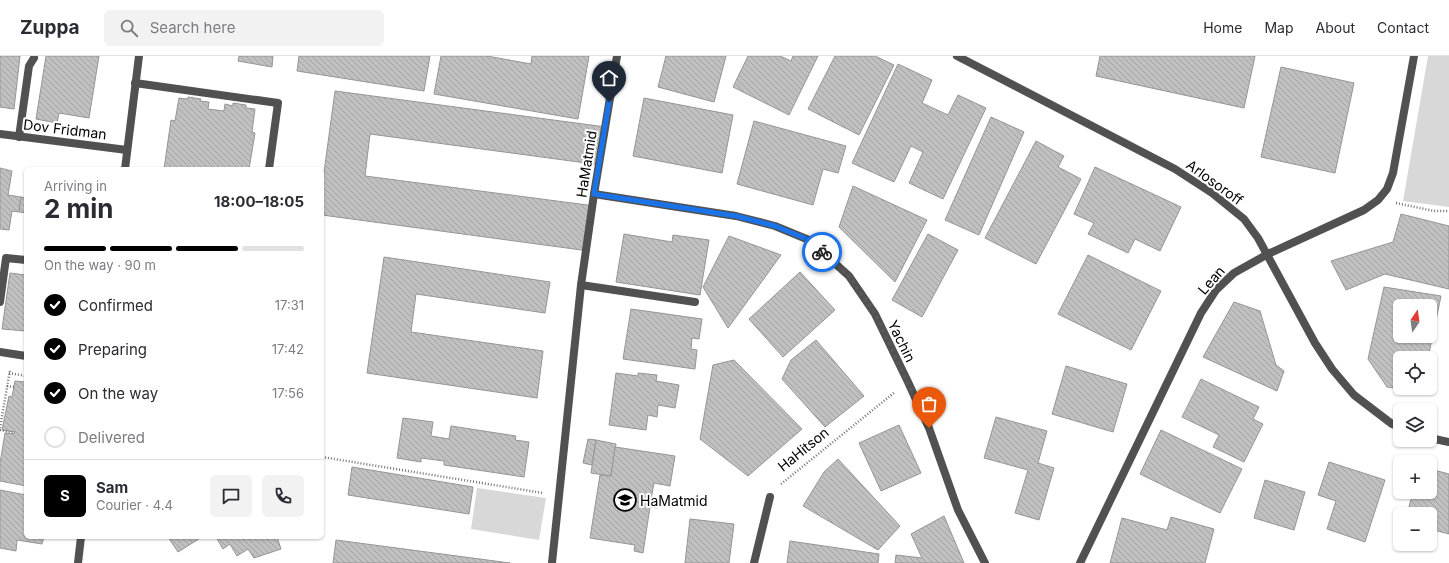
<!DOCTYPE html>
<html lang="en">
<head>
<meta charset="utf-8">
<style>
  :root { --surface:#fff; --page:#f2f2f3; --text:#2b2b33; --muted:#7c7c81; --line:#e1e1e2; --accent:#000 }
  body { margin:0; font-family:Inter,sans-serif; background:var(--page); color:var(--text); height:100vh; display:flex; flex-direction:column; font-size:15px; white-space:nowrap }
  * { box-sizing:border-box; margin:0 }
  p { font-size:13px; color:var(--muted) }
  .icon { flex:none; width:22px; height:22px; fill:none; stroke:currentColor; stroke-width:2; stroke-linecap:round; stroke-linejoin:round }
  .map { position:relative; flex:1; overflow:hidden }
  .panel { position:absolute; left:24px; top:111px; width:300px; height:372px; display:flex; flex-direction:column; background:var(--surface); border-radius:6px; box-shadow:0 1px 3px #0004 }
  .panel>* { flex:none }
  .needle { width:26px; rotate:13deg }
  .tools { position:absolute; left:1393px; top:243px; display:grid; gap:8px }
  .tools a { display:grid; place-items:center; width:44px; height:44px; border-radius:6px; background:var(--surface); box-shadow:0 1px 3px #0004; font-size:20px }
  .pin { position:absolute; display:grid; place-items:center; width:34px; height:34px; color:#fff; margin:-41px -17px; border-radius:50% 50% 50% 0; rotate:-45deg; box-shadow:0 0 4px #0007 }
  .pin .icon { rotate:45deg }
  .courier { position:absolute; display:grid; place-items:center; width:40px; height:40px; margin:-20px; border:3px solid #1a73e8; border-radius:50%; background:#fff; color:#222; box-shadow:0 1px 5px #0007 }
  .headline em { font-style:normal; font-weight:700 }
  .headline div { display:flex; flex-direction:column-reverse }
  .headline { display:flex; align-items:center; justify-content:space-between; height:68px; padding:0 20px }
  h1 { font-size:26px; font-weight:700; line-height:30px }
  .bar { display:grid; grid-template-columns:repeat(4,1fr); gap:6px 4px; align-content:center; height:48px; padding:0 20px }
  .bar i { height:5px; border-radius:3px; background:var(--line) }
  .bar .selected { background:var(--accent) }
  .bar p { grid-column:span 4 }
  .line { display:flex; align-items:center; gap:10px; padding:0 20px; border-top:1px solid var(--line) }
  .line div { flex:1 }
  .round { display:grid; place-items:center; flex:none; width:42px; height:42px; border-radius:6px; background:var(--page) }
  ol { padding:0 20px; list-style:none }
  li { display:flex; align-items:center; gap:12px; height:44px }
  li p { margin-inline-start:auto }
  li .icon { padding:4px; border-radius:50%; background:var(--accent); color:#fff; stroke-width:4 }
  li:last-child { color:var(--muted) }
  li i { width:22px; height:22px; border:2px solid var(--line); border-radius:50% }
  header { display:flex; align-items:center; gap:24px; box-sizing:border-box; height:56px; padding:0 20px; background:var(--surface); border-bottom:1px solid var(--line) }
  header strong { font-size:19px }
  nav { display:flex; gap:22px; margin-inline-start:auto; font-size:14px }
  .search { width:280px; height:36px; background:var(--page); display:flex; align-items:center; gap:10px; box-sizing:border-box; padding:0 14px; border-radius:6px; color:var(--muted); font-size:15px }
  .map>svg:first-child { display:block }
  .green { fill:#d8d8d8 }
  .building { fill:url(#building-back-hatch); stroke:#959595; fill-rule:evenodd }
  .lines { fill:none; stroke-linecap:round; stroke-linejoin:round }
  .path { stroke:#737373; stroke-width:2.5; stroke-dasharray:1 2; stroke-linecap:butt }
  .service { stroke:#515151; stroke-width:8 }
  .minor { stroke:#515151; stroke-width:8 }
  .tertiary { stroke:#515151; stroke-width:8 }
  .done { stroke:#595959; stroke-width:4; stroke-dasharray:0 7.2 }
  .route { stroke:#1a73e8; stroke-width:5 }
  .labels { text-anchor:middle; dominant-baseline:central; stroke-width:4; stroke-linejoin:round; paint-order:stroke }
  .street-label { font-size:14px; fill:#000; stroke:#fff }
  .poi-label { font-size:14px; fill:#000; stroke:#fff; text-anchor:start }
</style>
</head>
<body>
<header>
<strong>Zuppa</strong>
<div class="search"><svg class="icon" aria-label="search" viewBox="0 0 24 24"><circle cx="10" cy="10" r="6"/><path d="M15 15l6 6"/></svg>Search here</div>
<nav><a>Home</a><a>Map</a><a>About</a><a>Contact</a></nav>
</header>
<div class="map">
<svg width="1449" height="507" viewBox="0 0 1449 507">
  <defs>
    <pattern id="building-back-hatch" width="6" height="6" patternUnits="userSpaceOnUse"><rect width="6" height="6" fill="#c0c0c0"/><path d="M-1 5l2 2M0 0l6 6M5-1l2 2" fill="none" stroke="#a3a3a3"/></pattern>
  </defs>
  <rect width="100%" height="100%" fill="#fff"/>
  <!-- green -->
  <g class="green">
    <polygon points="1428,0 1449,0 1449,151 1403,145"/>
    <polygon points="477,432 546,442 539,484 471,473"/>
  </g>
  <!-- building -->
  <g class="building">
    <polygon points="0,0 20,0 14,53 0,51"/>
    <polygon points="46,0 99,0 89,62 59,57 57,67 36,63"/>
    <polygon points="239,0 273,0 272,11 238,5"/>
    <polygon points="299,0 430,0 424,35 297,15"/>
    <polygon points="441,0 487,0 531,8 532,0 589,0 578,63 434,38"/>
    <polygon points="666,0 726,0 714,46 658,31"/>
    <polygon points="748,0 780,0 791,5 793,0 818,0 789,59 733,31"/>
    <polygon points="835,0 875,0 894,9 859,79 808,53"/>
    <polygon points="1100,0 1255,0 1244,52 1096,20"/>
    <polygon points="898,8 932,24 922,47 948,59 958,39 986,52 943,143 909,127 923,96 911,90 894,126 852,107"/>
    <polygon points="1281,11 1354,27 1335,117 1261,101"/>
    <polygon points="335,35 606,71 601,109 370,78 365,120 595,150 589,195 322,159 322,131"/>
    <polygon points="188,41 201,43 200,45 209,46 208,53 224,55 225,48 233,50 233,47 246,49 246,52 255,53 252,76 255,77 249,113 164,113 171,64 175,65 179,42 188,43"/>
    <polygon points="644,42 733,59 722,117 633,100"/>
    <polygon points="991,61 1024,76 979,179 945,164"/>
    <polygon points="754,65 846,90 838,117 823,113 813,149 737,128"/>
    <polygon points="1036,85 1064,100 1058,111 1081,123 1036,208 985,182"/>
    <polygon points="1095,111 1181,151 1160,195 1135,183 1128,197 1088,178 1094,167 1074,158"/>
    <polygon points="0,112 12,115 8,139 21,141 19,156 12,155 9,174 0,173"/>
    <polygon points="853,130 927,164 895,226 839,171"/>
    <polygon points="21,141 26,142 26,157 19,156"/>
    <polygon points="1401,158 1449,170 1449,233 1385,218 1346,234 1331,205 1393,186"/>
    <polygon points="624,178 672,186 673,179 709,184 700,239 616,226"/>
    <polygon points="928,178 958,194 922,261 892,244"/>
    <polygon points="729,180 781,199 728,272 703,231"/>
    <polygon points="1088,199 1161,235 1131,294 1058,258"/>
    <polygon points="384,201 550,226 545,257 416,238 411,276 543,295 537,342 367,317"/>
    <polygon points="26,216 26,275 2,273 10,217 26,219"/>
    <polygon points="800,216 835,254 783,301 749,263"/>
    <path d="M1384,231L1441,240L1428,302H1400V332H1422L1421,336L1387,331L1368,303ZM1400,250H1430V280H1400Z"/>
    <polygon points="1234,246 1260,255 1276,309 1284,315 1277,335 1203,301"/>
    <polygon points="631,253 702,263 699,283 692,282 691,293 697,294 695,313 623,303"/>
    <polygon points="816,284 864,340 825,371 782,323 791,304"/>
    <polygon points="734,304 802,373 748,420 700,383 713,309"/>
    <polygon points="1066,310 1127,328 1113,376 1052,358"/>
    <polygon points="616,317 638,320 638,317 657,319 656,325 679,329 675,352 658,349 657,361 648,359 646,374 609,369"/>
    <polygon points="1201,323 1259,351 1253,363 1263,368 1244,406 1213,391 1219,379 1182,361"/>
    <polygon points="15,325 26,326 26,430 0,425 0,407 5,377 14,378 15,376 2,374 9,340 12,341"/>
    <polygon points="996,361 1047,375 1038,407 1054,412 1039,464 1015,457 1028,414 984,402"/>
    <polygon points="403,362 433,366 431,380 449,383 451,370 516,380 515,384 529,386 524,421 444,409 444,405 421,402 421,406 397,402"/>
    <polygon points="899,369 921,417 881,435 859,387"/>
    <polygon points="1161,374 1242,413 1220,457 1140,418"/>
    <polygon points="588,383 596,384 592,409 583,407"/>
    <polygon points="596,384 616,388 611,420 591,417"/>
    <polygon points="615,391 675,400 670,430 654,427 651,443 658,444 657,452 650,451 643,497 634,495 635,489 590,482 600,419 611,420"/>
    <polygon points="838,403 900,470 878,494 803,450 824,416"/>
    <polygon points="1329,406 1385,424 1365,486 1327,473 1336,445 1318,439"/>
    <polygon points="352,411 473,431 469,458 348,439"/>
    <polygon points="1430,413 1449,418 1449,478 1430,473 1430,458 1407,458 1413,436 1430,436"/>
    <polygon points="1265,424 1305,436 1294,474 1254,462"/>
    <polygon points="0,434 26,439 26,481 44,481 42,488 17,484 16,495 0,492"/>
    <polygon points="944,460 964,507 895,507 896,499 922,502 911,478"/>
    <polygon points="1171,461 1214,473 1205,507 1110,507 1122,462 1167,474"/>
    <polygon points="690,463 734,468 729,507 685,507"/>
    <polygon points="168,481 202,481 178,496"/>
    <polygon points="216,481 277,481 281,493 254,502 248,493 237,500 230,488 223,493"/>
    <polygon points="336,484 510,507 333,507"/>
    <polygon points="790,485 879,498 878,507 787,507"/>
  </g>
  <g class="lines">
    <!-- path -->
    <g class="path">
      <polyline points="1396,147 1434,155 1449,155"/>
      <polyline points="9,317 26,320"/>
      <polyline points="7,330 14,331"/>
      <polyline points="0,372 10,314"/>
      <polyline points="0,374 14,377"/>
      <polyline points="322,401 543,437"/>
      <polyline points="781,428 895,336"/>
    </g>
    <!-- service -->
    <g class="service">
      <polyline points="135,27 278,47 269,113"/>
      <polyline points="19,81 29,10 34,2"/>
      <polyline points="581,229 695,246"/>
      <polyline points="0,246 6,202 26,204"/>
    </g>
    <!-- minor -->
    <g class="minor">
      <polyline points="0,78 127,94"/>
      <polyline points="125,113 139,0"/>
      <polyline points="594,138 736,160 775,170 809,184 849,220 875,258 908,326 929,372 958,454 985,507"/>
      <polyline points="0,296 26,300"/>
      <polyline points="78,507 81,481"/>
      <polyline points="552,507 581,229 594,138 617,0"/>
      <polyline points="754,507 770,441"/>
      <polyline points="1080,507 1201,257 1216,234 1234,217 1268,198 1364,154 1378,144 1387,133 1393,117 1414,0"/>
    </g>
    <!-- tertiary -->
    <g class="tertiary">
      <polyline points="957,0 1175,113 1212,137 1244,163 1258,182 1315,287 1332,313 1354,339 1392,368 1400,371"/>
      <polyline points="1430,382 1449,386"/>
    </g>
  </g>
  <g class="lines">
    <!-- done -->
    <polyline class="done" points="822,196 849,220 875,258 929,372"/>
    <!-- route -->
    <polyline class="route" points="609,46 594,138 736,160 775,170 809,184 822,196"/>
  </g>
  <!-- icons -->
  <defs>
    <g id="school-ring" transform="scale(1.15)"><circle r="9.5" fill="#fff" stroke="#000" stroke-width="1.5"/><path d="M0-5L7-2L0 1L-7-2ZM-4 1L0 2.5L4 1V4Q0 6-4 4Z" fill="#000"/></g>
  </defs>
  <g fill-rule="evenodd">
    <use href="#school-ring" x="625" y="444"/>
  </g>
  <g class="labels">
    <!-- street labels -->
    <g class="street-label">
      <text transform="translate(65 73) rotate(7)">Dov Fridman</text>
      <text transform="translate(586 108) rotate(-81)">HaMatmid</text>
      <text transform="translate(1215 126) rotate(36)">Arlosoroff</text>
      <text transform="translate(1211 224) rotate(-49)">Lean</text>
      <text transform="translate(902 285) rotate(64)">Yachin</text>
      <text transform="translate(803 393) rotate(-39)">HaHitson</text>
    </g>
    <!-- poi labels -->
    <g class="poi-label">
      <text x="640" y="444">HaMatmid</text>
    </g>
  </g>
</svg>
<div class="tools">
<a><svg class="needle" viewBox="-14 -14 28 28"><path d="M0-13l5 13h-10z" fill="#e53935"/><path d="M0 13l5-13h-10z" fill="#7c7c81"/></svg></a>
<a><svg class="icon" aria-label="locate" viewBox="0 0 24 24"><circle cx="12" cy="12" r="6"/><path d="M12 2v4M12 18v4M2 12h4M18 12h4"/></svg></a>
<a><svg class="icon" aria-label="layers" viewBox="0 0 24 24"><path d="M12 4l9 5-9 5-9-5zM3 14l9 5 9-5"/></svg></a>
<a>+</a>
<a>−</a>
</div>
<div class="pin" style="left:929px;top:372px;background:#ea580c"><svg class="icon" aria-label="bag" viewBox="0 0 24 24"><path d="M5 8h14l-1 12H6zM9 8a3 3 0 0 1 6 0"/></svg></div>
<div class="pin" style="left:609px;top:46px;background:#1f2937"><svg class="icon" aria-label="home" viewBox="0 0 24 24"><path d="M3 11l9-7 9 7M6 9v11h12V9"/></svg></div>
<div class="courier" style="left:822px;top:196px"><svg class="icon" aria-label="bike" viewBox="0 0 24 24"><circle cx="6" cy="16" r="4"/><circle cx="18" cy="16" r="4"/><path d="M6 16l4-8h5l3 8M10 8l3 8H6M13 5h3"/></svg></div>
<section class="panel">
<div class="headline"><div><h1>2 min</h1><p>Arriving in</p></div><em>18:00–18:05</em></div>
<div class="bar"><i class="selected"></i><i class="selected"></i><i class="selected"></i><i></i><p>On the way · 90 m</p></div>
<ol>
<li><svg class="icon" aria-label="check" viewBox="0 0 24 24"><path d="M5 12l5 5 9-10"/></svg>Confirmed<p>17:31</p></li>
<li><svg class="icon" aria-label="check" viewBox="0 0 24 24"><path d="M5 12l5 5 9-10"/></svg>Preparing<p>17:42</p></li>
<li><svg class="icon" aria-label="check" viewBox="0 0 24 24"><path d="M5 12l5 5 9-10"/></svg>On the way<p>17:56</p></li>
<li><i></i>Delivered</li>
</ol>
<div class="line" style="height:72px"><b class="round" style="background:var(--accent);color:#fff">S</b><div><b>Sam</b><p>Courier · 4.4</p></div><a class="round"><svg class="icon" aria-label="chat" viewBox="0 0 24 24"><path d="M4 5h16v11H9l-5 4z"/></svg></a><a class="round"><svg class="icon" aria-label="phone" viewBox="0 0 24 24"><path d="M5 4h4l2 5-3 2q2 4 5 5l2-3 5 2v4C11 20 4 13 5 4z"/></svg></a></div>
</section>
</div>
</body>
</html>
